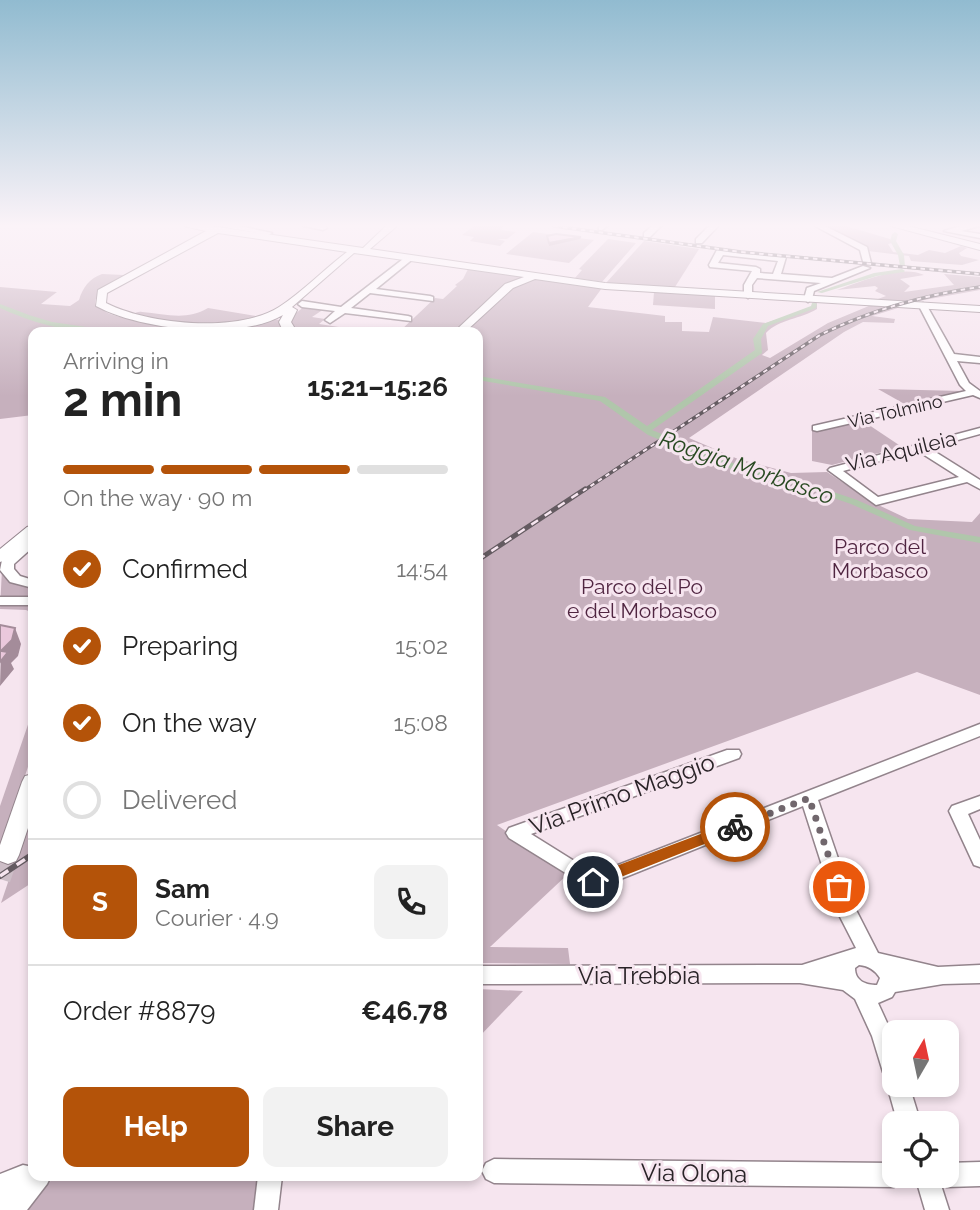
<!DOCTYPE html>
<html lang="en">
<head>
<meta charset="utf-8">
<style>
  :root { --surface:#fff; --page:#f2f2f2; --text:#222; --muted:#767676; --line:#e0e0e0; --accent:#b45309 }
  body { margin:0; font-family:Raleway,sans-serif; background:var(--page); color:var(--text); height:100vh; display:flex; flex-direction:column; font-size:26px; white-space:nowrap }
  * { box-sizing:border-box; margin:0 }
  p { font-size:23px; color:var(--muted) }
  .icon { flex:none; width:38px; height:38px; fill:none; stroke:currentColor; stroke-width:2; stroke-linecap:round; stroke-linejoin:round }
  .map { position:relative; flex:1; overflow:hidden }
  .details { position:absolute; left:28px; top:327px; width:455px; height:854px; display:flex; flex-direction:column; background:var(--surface); border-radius:14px; box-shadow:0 4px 10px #0003 }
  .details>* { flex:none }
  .needle { width:46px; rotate:9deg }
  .tools { position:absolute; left:882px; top:1020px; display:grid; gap:14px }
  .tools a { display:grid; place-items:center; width:77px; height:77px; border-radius:14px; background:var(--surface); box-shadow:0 4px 10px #0003; font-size:35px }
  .pin { position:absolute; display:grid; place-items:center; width:60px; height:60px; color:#fff; margin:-30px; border:4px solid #fff; border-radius:50%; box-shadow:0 2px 7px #0007 }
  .courier { position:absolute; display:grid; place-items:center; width:70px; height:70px; margin:-35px; border:5px solid #b45309; border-radius:50%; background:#fff; color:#222; box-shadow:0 2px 9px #0007 }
  .summary em { font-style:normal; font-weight:700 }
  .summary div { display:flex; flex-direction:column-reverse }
  .summary { display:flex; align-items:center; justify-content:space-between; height:119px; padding:0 35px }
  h1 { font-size:46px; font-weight:700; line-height:52px }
  .bar { display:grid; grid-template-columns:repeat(4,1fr); gap:10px 7px; align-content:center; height:84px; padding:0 35px }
  .bar i { height:9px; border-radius:5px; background:var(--line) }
  .bar .active { background:var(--accent) }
  .bar p { grid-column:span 4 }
  .line { display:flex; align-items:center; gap:18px; padding:0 35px; border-top:2px solid var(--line) }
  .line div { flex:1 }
  .round { display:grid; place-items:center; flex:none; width:74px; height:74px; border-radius:14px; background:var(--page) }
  ol { padding:0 35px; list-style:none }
  li { display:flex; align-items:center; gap:21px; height:77px }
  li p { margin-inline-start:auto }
  li .icon { padding:7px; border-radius:50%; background:var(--accent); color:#fff; stroke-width:4 }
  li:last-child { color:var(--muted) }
  li i { width:38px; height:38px; border:4px solid var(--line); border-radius:50% }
  .primary-button { display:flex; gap:14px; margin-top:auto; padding:14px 35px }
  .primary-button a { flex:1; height:80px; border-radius:14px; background:var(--accent); color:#fff; font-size:28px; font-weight:700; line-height:80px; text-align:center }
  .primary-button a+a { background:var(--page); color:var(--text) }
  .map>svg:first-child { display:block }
  .green { fill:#c6b0bd }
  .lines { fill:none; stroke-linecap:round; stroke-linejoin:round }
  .canal { fill:#b0c6ab; fill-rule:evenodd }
  .major-tunnel { stroke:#cdbec7; stroke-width:21; stroke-dasharray:21 10; stroke-linecap:butt }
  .minor-casing { stroke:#93848c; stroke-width:3 }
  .major-casing { stroke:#93848c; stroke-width:2 }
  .minor { fill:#fff; fill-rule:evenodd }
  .major { fill:#fff; fill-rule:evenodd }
  .rail-far2-casing { stroke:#645b61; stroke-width:3.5 }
  .rail-far1-casing { stroke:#645b61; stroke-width:5 }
  .rail-casing { stroke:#645b61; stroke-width:6 }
  .rail-far2 { stroke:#f6e5ef; stroke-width:2; stroke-dasharray:4.5; stroke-linecap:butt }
  .rail-far1 { stroke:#f6e5ef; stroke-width:2.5; stroke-dasharray:8; stroke-linecap:butt }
  .rail { stroke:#f6e5ef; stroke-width:3.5; stroke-dasharray:10; stroke-linecap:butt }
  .shaded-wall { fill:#a48c9a }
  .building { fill:#eac8dc; stroke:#a48c9a; stroke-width:2 }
  .route { fill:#b45309 }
  .done { stroke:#71676d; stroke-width:7; stroke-dasharray:0 12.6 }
  .labels { text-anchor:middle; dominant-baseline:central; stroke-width:6; stroke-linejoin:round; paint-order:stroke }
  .far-street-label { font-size:18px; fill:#292327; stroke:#f6e5ef }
  .street-label { font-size:21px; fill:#292327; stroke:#f6e5ef }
  .park-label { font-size:21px; fill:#502541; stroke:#f6e5ef }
  .water-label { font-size:23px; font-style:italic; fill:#284921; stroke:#f6e5ef }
  .near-street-label { font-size:24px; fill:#292327; stroke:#f6e5ef }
</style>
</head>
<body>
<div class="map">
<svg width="980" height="1210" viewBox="0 0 980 1210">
  <rect width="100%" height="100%" fill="#f6e5ef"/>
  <!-- green -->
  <g class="green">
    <polygon points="474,226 504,226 501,230 516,232 507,239 497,239 505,241 500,246 470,241 474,237 462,235"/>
    <polygon points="826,226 846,226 890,239 892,243 888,244 893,252 918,255 929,250 945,253 961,246 967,248 959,253 961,256 979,260 962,265 911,261 909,256 868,251"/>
    <polygon points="533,232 594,240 569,263 506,254"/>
    <polygon points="608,239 636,243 602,282 575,278 582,270 579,269"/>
    <polygon points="644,241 699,249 675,287 606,283"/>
    <path d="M469,267L602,288L588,307L665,316V322H682V331L709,332L713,317L766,323L813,308V302H817V309C801,319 779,319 766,333L768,350L762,355L770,358L828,323L876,303L878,299L886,296L875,291L878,288L875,286L837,290C860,282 901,264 924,275L900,279L910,286L904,292L954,285L944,274L980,277V290L924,300L872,316L895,319L894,323L863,322L844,332L689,438L738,459L791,473L827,472L872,502L908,519L972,522L980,513V695L917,672L497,825L568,874L490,947L568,948L570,964L478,963V332H399L435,298L443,299L457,286L455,285L463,279Z"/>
    <path d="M102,274L124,275C112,282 95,289 95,305C103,311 115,318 126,317C132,316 135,311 142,312C166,314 186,321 208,308L286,321L305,306L324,309L312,317L325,319L319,324L372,332H33V415L0,419V287L57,292L41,304L70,306L79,300C83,287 89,279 102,274Z"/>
    <polygon points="654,292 715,296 715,309 653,305"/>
    <polygon points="878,389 963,391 908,406"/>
    <polygon points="863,421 902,447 832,465 812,461 812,431"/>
    <path d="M2,569C5,583 20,586 33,588V613L26,610L0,609Z"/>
    <polygon points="33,710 33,752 0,850 0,806"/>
    <polygon points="33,806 33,882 1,903 29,820"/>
    <polygon points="478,989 523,991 478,1038"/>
    <polygon points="55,1176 262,1176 257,1210 25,1210"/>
  </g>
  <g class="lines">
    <!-- canal -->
    <g class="canal">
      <polygon points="895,232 898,234 896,241 904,255 905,267 900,266 898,255 890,241 892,234"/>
      <polygon points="902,269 905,271 904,272 877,276 822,293 817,292 874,273"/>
      <polygon points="814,302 817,304 816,308 768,326 761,339 762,353 652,430 735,464 804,482 857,500 915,526 980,537 980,543 910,530 851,504 798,486 729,468 648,435 600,401 478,380 478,376 605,397 647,426 755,350 753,339 763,324 811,306 812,303"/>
      <path d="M0,304L29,315L52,322L107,330L111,332C74,335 33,323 0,308Z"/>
    </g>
    <!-- major-tunnel -->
    <polyline class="major-tunnel" points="0,879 8,855"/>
    <!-- minor casing -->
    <g class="minor-casing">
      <g id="minor">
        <polygon points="219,226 239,226 272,233 268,235"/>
        <polygon points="304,226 325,226 327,228 323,230"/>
        <polygon points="599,226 607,226 602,230 599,230"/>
        <polygon points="652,226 661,226 650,237 644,237 644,233"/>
        <polygon points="709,226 718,226 702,243 696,243 696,239"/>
        <polygon points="815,226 825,226 867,247 871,263 864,265 860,250"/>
        <polygon points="961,226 979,226 961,231 980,234 980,238 944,231"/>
        <path d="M717,250L786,257L781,274L832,278L863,266L870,268L814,291L812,299L808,302L804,299L807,288L821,283L757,278L752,285V295L748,298L744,295V285L752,271L710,267L709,265ZM723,255L778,261L773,274L760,273V269L756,267L718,263Z"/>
        <polygon points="407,256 414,258 376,289 430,296 433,297 433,301 370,293 351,308 408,316 411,317 411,321 345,313 330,323 325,320 335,311 302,307 298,304 302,301 341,307"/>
        <polygon points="923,303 927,306 954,354 980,357 980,363 957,361 969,383 980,391 980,398 973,395 817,431 813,430 813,426 966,391 960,385 919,306"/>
        <path d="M980,428V434L929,448L980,480V489L967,482L876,505L828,470L830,468ZM918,451L959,477L878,497L843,471Z"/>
        <polygon points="33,536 33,547 14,564 14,569 20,576 33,580 33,588 10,582 0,570 2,560 28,537"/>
        <rect x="0" y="597" width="33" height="8"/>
        <path d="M980,724V736L818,800L855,908L878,953L938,967L980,965V983L943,984L895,992L892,997L878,1003L894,1038V1085H909L921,1124H898L887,1085L889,1080L883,1072L872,1036L855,999L843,990L800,983L478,984V966L802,965L856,948L836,909L803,806L593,890L509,838L506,833L509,828L727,750H739L741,754L739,758L531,834L595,874ZM859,965C869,966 875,970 880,978L877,985C866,985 855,981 855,968Z"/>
        <polygon points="980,796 980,809 968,814 980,840 980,867 974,865 949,811 952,806"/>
        <polygon points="494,1159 894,1163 894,1176 905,1176 902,1183 894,1187 494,1183 486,1179 482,1171 486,1163"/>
        <polygon points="980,1162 980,1186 947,1187 941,1185 949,1210 925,1210 915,1176 947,1176 947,1163"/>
        <polygon points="23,1165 33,1167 33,1176 51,1176 47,1184 27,1210 0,1210 0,1174"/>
        <polygon points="258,1176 282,1176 278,1210 254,1210"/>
      </g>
    </g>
    <!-- major casing -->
    <g class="major-casing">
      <g id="major">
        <path d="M184,226H211L363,248L386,226H397L370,249L605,283L980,306V312L605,289L535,279L513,288L465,332H454L505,284L524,277L354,253L292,307L297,310L291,322L297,332L283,331L279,322L283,315C239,341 140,330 96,306L98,290L206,231ZM218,233L347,252C324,269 304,291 279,307C238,333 149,325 106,303L107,293Z"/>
        <polygon points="891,226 908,226 980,244 980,250"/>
        <polygon points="33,525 33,538 6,560 0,562 0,549 27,527"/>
        <polygon points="33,774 33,813 19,855 16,861 8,864 0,861 0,845 22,782 25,776"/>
      </g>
    </g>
    <!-- minor -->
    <use href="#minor" class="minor"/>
    <!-- major -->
    <use href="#major" class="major"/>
    <!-- rail-far2 casing -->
    <g class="rail-far2-casing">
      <g id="rail-far2">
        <polyline points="554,226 741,252 980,274"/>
        <path d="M583,491L820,335C871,310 924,295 980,287"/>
      </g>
    </g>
    <!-- rail-far1 casing -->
    <g class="rail-far1-casing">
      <polyline id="rail-far1" points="478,560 585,489"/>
    </g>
    <!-- rail casing -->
    <g class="rail-casing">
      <polyline id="rail" points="0,876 33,854"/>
    </g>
    <!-- rail-far2 -->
    <use href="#rail-far2" class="rail-far2"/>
    <!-- rail-far1 -->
    <use href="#rail-far1" class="rail-far1"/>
    <!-- rail -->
    <use href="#rail" class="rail"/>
  </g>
  <!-- shaded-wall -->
  <g class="shaded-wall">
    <polygon points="581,237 580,239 549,246 549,243"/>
    <polygon points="15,628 21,644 18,656 11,663 14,669 0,686 1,651"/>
  </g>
  <!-- building -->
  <g class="building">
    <polygon points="556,234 581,237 549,243 547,236"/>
    <polygon points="0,625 15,628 12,640 1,651 8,652 0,662"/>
  </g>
  <!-- sky -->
  <linearGradient id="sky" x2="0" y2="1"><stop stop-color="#91bbd0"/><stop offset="0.57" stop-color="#fbf3f8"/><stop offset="1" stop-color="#fbf3f8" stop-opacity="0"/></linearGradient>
  <rect width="980" height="396" fill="url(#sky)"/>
  <!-- route -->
  <polygon class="route" points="735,821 743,827 740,830 593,888 585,882 587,877"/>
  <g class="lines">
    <!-- done -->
    <polyline class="done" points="735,827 809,798 839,887"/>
  </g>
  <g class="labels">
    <!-- far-street labels -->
    <g class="far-street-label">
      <text transform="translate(895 411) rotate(-13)">Via Tolmino</text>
    </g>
    <!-- street labels -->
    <g class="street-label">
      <text transform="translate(901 451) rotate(-14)">Via Aquileia</text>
    </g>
    <!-- park labels -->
    <g class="park-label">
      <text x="880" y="546">Parco del<tspan x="880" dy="24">Morbasco</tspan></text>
      <text x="642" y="586">Parco del Po<tspan x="642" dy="24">e del Morbasco</tspan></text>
    </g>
    <!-- water labels -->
    <g class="water-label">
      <text transform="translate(747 467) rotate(19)">Roggia Morbasco</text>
    </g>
    <!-- near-street labels -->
    <g class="near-street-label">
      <text transform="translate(622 794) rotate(-20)">Via Primo Maggio</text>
      <text x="639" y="975">Via Trebbia</text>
      <text transform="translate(694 1173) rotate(1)">Via Olona</text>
    </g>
  </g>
</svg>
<div class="tools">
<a><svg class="needle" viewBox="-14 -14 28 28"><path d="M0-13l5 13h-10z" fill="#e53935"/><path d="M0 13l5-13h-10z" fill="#767676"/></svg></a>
<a><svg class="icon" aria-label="locate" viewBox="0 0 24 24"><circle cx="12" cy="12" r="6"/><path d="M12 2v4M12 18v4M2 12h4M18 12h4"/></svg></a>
</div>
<div class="pin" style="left:839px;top:887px;background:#ea580c"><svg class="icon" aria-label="bag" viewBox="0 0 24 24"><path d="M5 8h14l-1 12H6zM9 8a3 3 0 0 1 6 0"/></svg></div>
<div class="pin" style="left:593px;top:882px;background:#1f2937"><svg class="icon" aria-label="home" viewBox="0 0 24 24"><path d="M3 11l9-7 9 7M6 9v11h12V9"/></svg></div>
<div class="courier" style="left:735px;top:827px"><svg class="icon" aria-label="bike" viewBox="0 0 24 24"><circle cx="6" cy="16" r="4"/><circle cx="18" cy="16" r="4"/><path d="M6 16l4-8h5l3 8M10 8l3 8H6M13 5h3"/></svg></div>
<section class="details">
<div class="summary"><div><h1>2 min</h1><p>Arriving in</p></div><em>15:21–15:26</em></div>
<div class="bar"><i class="active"></i><i class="active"></i><i class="active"></i><i></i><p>On the way · 90 m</p></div>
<ol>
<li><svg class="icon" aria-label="check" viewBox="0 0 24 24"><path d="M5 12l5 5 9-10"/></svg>Confirmed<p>14:54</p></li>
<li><svg class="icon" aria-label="check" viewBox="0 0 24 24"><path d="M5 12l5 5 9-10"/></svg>Preparing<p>15:02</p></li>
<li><svg class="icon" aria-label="check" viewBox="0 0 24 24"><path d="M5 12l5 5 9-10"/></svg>On the way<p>15:08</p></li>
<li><i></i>Delivered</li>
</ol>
<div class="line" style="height:126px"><b class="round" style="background:var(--accent);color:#fff">S</b><div><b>Sam</b><p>Courier · 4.9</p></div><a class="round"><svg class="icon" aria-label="phone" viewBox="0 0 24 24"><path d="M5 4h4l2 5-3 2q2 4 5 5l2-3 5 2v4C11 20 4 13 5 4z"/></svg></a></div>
<div class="line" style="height:91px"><div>Order #8879</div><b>€46.78</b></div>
<div class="primary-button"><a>Help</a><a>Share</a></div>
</section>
</div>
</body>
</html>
